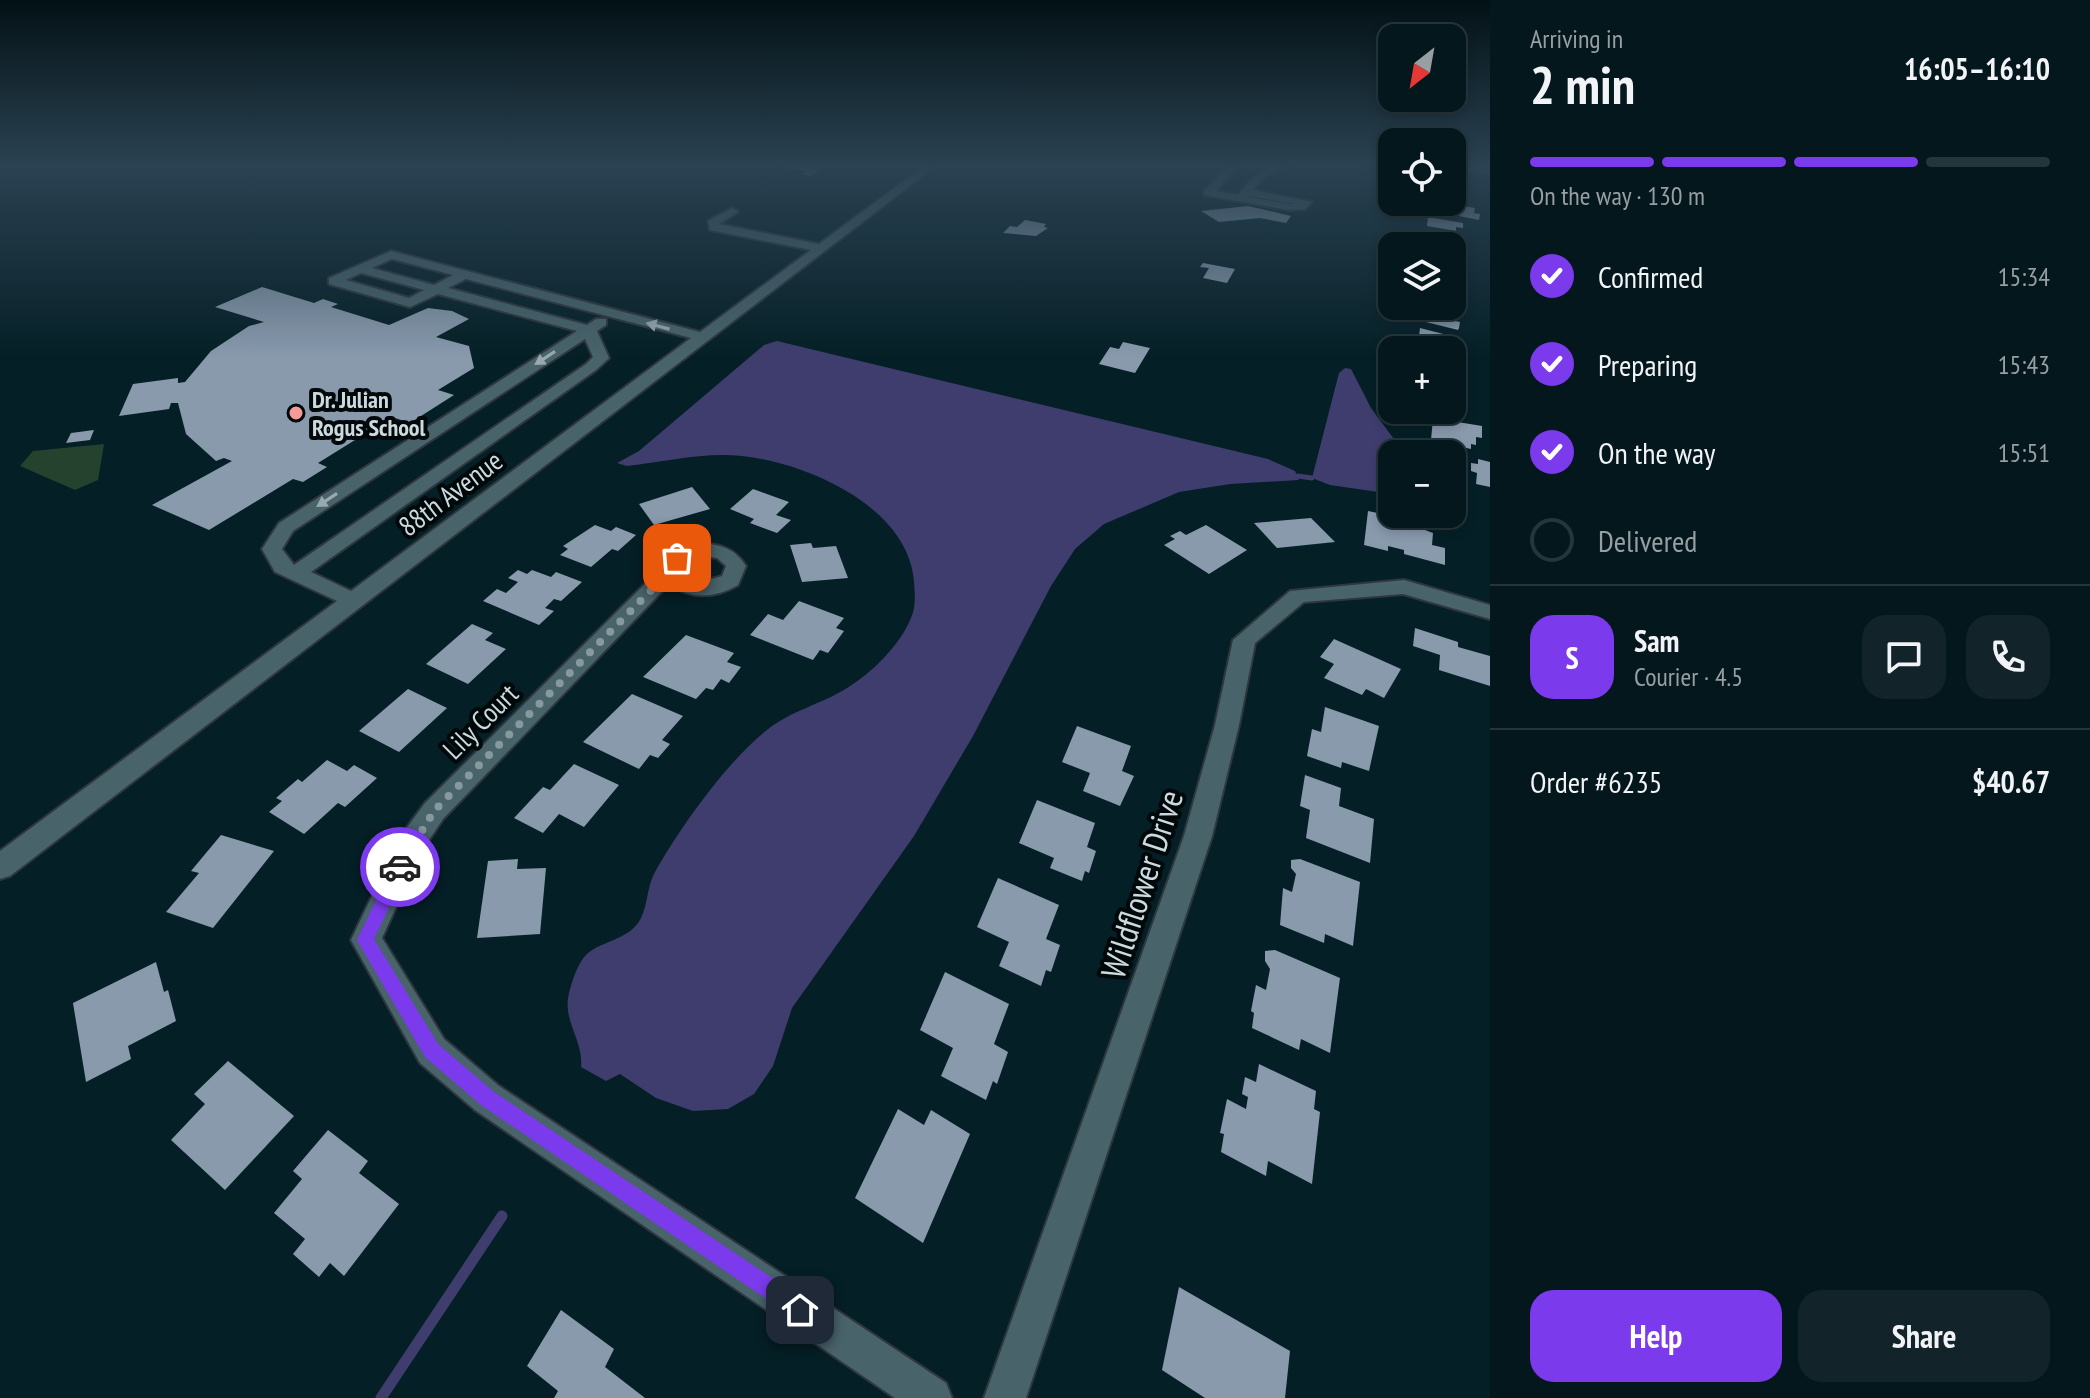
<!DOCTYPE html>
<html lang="en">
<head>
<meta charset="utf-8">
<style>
  :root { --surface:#04171c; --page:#122429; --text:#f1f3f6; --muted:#979fa3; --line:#25363b; --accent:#7c3aed }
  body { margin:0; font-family:"PT Sans Narrow",sans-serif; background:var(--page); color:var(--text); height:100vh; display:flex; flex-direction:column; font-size:30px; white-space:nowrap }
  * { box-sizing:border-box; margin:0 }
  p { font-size:26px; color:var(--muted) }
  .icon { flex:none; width:44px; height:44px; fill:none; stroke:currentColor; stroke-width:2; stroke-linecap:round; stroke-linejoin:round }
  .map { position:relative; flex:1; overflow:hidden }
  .drawer { display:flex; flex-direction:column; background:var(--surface); width:600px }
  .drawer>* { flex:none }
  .needle { width:52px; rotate:211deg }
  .controls { position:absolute; left:1378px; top:24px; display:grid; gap:16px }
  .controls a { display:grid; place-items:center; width:88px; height:88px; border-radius:16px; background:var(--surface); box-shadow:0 4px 12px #0003,0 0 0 2px var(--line); font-size:40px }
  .pin { position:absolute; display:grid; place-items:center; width:68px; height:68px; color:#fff; margin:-34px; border-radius:16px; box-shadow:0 4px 12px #0006 }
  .courier { position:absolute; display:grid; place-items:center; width:80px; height:80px; margin:-40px; border:6px solid #7c3aed; border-radius:50%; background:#fff; color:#222; box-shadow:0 2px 10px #0007 }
  .head em { font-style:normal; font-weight:700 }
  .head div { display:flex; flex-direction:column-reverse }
  .head { display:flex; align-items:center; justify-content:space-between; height:136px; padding:0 40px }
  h1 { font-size:52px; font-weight:700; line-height:60px }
  .bar { display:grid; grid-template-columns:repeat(4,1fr); gap:12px 8px; align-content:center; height:96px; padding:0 40px }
  .bar i { height:10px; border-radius:6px; background:var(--line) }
  .bar .current { background:var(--accent) }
  .bar p { grid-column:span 4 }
  .line { display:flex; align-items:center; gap:20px; padding:0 40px; border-top:2px solid var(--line) }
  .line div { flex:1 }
  .round { display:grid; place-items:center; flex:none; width:84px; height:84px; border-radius:24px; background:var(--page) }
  ol { padding:0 40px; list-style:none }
  li { display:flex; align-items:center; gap:24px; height:88px }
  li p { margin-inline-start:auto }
  li .icon { padding:8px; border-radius:50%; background:var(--accent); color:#fff; stroke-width:4 }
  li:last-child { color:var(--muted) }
  li i { width:44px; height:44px; border:4px solid var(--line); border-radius:50% }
  .cta { display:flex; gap:16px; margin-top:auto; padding:16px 40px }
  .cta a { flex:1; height:92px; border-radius:24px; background:var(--accent); color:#fff; font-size:32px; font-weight:700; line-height:92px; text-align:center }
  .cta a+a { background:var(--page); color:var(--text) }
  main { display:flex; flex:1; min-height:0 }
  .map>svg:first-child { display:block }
  .green { fill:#24422d }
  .water { fill:#3f3d6e }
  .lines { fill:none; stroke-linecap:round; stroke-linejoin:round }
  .stream-far1 { stroke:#3f3d6e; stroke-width:5 }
  .stream { stroke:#3f3d6e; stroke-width:11 }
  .building { fill:#899aad }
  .minor-casing { stroke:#2d373d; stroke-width:4 }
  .minor { fill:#49636b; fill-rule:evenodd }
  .oneway { fill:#98aab1 }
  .route { fill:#7c3aed }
  .done { stroke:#86999e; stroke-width:8; stroke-dasharray:0 14.4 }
  .poi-dot { fill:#f59b97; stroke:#01080a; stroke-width:3 }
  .labels { text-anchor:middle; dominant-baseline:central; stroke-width:8; stroke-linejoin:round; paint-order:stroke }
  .far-poi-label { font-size:24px; font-weight:bold; fill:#ccdadf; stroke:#01080a; text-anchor:start }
  .street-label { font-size:28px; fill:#ccdadf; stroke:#01080a }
  .near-street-label { font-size:34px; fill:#ccdadf; stroke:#01080a }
</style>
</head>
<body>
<main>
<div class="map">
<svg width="1490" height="1398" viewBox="0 0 1490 1398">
  <rect width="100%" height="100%" fill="#051f26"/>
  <!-- green -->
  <polygon class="green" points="104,444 98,480 75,490 20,466 33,451"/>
  <!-- water -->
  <g class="water">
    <path d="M777,341L1268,459L1295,471L1299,480L1230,484L1179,492L1104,524L1075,549L1051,586L973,736L914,836L792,1008L773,1066L754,1094L728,1109L693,1111L656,1098L620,1074L606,1081L581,1067C584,1041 562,1021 569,993C572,981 578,962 587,954C603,940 630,940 641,918C648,904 647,886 655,872C680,828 727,761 767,730C790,711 822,704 847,688C872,673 900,645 911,618C916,607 915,594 914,582C909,507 807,463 742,456C703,452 665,462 627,466L617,463L639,451L764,345Z"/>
    <polygon points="1345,368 1351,369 1371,408 1405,454 1392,454 1392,494 1330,485 1312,478 1339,373"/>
  </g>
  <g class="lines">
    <!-- stream-far1 -->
    <polyline class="stream-far1" points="1298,476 1312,478"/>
    <!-- stream -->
    <polyline class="stream" points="381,1398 502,1216"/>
  </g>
  <!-- building -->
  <g class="building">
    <polygon points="787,164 808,164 802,167 820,170 810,176 801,174 806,171 781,167"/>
    <polygon points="1450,204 1475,208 1474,213 1480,214 1479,220 1449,214 1450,210 1445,209"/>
    <polygon points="1248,206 1291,216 1286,223 1260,218 1219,222 1201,211"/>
    <polygon points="1428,217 1463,223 1463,228 1456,227 1456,231 1427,226"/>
    <polygon points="1025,220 1046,224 1044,227 1048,228 1036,236 1003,233 1010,226 1017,227"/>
    <polygon points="1426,233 1452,237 1455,247 1425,242"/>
    <polygon points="1203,263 1235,269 1227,283 1203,278 1209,268 1200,267"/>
    <polygon points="262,287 314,303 323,299 338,304 331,307 389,325 428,308 452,311 469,319 436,337 469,346 474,368 438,390 454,395 410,423 392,417 318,463 327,467 303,482 293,479 209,530 152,505 232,461 224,458 216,461 186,434 178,403 171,403 169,409 119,416 133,384 178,378 178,383 185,382 211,351 249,326 264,322 215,307"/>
    <polygon points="1423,307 1462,316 1455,317 1455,321 1460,322 1459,328 1458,330 1422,321"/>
    <polygon points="1420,328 1459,338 1452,339 1452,344 1457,345 1455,354 1452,350 1436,350 1418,344"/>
    <polygon points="1123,342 1150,348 1135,373 1099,364 1110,347 1119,349"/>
    <polygon points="1433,418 1482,426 1482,438 1476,437 1476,445 1471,444 1471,449 1431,440"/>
    <polygon points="94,430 90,440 66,443 71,433"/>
    <polygon points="1478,459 1490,462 1490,487 1476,484 1477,473 1471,471 1471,463 1478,464"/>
    <polygon points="692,487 710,509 654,525 639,504"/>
    <polygon points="753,489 789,502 776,515 791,520 777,533 750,523 754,519 730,509"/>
    <polygon points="1368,511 1425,523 1425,530 1433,533 1432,545 1445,548 1445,565 1404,554 1404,550 1388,546 1388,551 1364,545"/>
    <polygon points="1311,518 1335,542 1277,548 1254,523"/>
    <polygon points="595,525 611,531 616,527 636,535 618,551 612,549 591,567 560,555 568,549 563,546"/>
    <polygon points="1206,525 1247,550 1209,574 1164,545 1175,539 1170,536 1180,531 1186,535"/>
    <polygon points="811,543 813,548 836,546 848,578 802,582 790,545"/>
    <polygon points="518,570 527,574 532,570 551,577 556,572 582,582 561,601 554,599 545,608 554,611 539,625 483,601 497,589 506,593 518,582 508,578"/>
    <polygon points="799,601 844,618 836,628 844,631 828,653 820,650 813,660 750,635 768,614 783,620"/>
    <polygon points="472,624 493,633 485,640 506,649 468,684 426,664"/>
    <polygon points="1415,628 1458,642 1458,647 1490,656 1490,686 1439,670 1440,655 1413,646"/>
    <polygon points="686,635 734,653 727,662 741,667 729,683 721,679 713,690 706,688 696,699 643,677"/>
    <polygon points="1334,639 1401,669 1384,698 1366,689 1362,695 1324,678 1334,664 1320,657"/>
    <polygon points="408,689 447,708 399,752 359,731"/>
    <polygon points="632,694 683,716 662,740 670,744 658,758 650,755 639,769 583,742"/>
    <polygon points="1325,707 1379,726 1369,771 1342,762 1341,768 1307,756 1312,729 1321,732"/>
    <polygon points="1077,726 1131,746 1122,771 1134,776 1120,806 1083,791 1090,773 1062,762"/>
    <polygon points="327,760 347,771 354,765 377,778 345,807 338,803 304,834 269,812 282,801 276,798 298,779 302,782"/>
    <polygon points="574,764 619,785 584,827 559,814 543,833 514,818 543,787 550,790"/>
    <polygon points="1305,775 1341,788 1339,806 1374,819 1370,863 1306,838 1310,810 1300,806"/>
    <polygon points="1037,800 1095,823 1087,847 1096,851 1089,873 1085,871 1082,881 1050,868 1054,858 1019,843"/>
    <polygon points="221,835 274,851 213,928 166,912 199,873 191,871"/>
    <polygon points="518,859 517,869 546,868 540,934 477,938 488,861"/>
    <polygon points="1300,859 1360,882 1353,946 1325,934 1324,943 1280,925 1283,888 1292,892 1296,874 1291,868 1291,860"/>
    <polygon points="998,878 1059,905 1046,939 1060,945 1051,972 1046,970 1041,986 999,966 1009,942 977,927"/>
    <polygon points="1275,950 1340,978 1330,1053 1301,1039 1299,1050 1252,1028 1254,1013 1251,1011 1256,985 1266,990 1270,969 1265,961 1265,951"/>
    <polygon points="156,962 164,992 168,990 176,1021 128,1046 131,1059 86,1082 73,1003"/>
    <polygon points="945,972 1009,1004 994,1044 1008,1052 997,1084 993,1081 986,1100 941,1076 953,1048 920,1030"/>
    <polygon points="228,1061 294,1116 225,1190 171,1140 205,1104 194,1094"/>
    <polygon points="1259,1064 1316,1091 1314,1109 1320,1112 1312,1184 1268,1161 1266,1176 1221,1152 1224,1134 1220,1133 1227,1099 1246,1109 1248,1097 1242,1094 1245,1077 1256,1082"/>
    <polygon points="898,1109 924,1125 931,1110 970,1134 923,1243 855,1198"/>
    <polygon points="328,1130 368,1161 359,1173 399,1204 344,1276 330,1263 319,1277 293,1254 305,1239 274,1213 302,1179 293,1171"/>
    <polygon points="1179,1287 1290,1351 1285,1398 1205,1398 1162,1370"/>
    <polygon points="561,1310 614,1349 605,1367 645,1398 554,1398 558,1391 527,1366"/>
  </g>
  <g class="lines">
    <!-- minor casing -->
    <g class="minor-casing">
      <g id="minor">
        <path d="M927,164H938L10,876L0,879V851L337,601L275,572L262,549L279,523L577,331L438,294L410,307L329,284V278L391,251L700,332L811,250L710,230L708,221L732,208L738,211L736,213L719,224L819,244ZM392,259L453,275L434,285L372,268ZM361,273L424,290L409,298L346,280ZM466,279L691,338L351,591L311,572L596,370L609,358L597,331L606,325V319H596L587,325L448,288ZM585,339L593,357L586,364L294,565L282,549L293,531Z"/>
        <path d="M1229,164H1239L1216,191L1238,195C1254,174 1266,164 1294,164L1262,178L1253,190L1312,202L1305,209L1289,210L1204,195V191ZM1248,197L1249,196L1295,204H1289Z"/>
        <polygon points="1452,164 1490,168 1490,174 1452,169"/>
        <path d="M695,544C717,543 734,547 746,566L738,585C716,598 690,600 669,584L443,819L421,852L382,938L444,1039L499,1086L946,1383L952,1398H895L475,1110L420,1063L351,940L400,837L425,803L663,566C668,552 681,547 695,544ZM701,556L717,558L726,566L722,576L701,582L683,574V566L692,557Z"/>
        <polygon points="1404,580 1490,605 1490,619 1403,594 1304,602 1255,643 1239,725 1212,836 1026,1398 984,1398 1184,836 1215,725 1233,640 1290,591"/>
      </g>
    </g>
    <!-- minor -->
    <use href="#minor" class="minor"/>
  </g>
  <!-- one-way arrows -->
  <defs><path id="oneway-solid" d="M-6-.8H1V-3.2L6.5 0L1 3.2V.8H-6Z" transform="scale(2)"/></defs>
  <g class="oneway">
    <use href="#oneway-solid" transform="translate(658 326) rotate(-165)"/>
    <use href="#oneway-solid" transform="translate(545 358) rotate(147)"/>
    <use href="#oneway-solid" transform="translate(327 500) rotate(147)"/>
  </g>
  <!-- sky -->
  <linearGradient id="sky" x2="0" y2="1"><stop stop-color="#031115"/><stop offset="0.46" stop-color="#2a4252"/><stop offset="1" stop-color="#2a4252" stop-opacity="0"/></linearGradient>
  <rect width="1490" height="359" fill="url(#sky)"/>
  <!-- route -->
  <polygon class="route" points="400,861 408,867 374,939 438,1044 494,1092 808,1302 811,1310 808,1317 800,1321 793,1317 481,1105 425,1057 357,940 394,863"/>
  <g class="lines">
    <!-- done -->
    <polyline class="done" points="400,867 434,811 671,570 677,558"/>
  </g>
  <!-- markers -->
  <circle class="poi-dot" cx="296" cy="413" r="8"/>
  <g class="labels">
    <!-- far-poi labels -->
    <g class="far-poi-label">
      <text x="312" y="399">Dr. Julian<tspan x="312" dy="28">Rogus School</tspan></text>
    </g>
    <!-- street labels -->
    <g class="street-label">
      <text transform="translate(450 493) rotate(-37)">88th Avenue</text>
      <text transform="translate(480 721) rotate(-45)">Lily Court</text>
    </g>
    <!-- near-street labels -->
    <g class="near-street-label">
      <text transform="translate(1141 884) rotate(-72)">Wildflower Drive</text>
    </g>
  </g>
</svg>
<div class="controls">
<a><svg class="needle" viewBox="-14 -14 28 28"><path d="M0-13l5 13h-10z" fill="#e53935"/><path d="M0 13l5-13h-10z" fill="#979fa3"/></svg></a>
<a><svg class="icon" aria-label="locate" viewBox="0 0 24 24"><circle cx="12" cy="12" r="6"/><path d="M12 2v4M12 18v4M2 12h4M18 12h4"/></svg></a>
<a><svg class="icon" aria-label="layers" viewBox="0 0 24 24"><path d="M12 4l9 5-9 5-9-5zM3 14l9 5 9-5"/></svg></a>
<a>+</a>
<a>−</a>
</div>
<div class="pin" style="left:677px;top:558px;background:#ea580c"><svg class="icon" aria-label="bag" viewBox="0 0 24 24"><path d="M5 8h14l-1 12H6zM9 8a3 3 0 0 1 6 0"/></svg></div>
<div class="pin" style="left:800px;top:1310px;background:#1f2937"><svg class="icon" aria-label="home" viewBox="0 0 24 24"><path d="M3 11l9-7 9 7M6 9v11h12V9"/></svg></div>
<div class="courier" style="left:400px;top:867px"><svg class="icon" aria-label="car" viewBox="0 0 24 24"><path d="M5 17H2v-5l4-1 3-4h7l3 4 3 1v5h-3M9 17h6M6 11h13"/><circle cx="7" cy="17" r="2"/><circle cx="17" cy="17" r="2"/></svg></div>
</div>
<section class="drawer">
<div class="head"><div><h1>2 min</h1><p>Arriving in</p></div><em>16:05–16:10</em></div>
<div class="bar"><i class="current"></i><i class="current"></i><i class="current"></i><i></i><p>On the way · 130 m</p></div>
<ol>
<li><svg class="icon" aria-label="check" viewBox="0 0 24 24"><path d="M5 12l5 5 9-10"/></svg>Confirmed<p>15:34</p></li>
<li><svg class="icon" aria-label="check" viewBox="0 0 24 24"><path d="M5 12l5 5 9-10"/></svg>Preparing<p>15:43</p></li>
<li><svg class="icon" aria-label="check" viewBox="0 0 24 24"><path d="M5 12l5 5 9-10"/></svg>On the way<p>15:51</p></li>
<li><i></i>Delivered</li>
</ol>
<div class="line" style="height:144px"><b class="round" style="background:var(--accent);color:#fff">S</b><div><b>Sam</b><p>Courier · 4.5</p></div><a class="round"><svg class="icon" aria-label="chat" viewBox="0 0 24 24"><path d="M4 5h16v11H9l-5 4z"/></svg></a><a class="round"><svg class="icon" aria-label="phone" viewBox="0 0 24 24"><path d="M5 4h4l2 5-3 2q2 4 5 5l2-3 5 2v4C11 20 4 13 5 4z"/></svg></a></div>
<div class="line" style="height:104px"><div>Order #6235</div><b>$40.67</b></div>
<div class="cta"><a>Help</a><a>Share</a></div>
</section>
</main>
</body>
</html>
